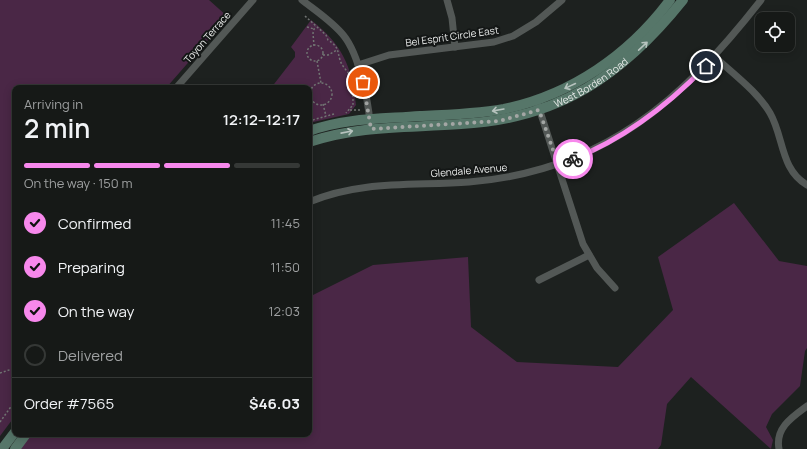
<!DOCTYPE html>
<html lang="en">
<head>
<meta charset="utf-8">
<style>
  :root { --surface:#161917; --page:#1f2220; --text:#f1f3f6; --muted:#9ea0a1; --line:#353836; --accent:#f788ec }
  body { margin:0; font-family:Manrope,sans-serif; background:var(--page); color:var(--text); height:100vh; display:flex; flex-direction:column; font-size:15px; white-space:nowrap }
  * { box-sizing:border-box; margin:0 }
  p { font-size:13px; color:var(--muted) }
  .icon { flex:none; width:22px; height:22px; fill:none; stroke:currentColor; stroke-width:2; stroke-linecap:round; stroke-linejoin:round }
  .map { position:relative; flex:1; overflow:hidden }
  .drawer { position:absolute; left:12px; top:85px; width:300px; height:352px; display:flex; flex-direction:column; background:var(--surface); border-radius:8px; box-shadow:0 2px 10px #0003,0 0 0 1px var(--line) }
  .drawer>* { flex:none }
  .buttons { position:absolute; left:755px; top:12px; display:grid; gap:8px }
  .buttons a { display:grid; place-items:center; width:40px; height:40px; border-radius:8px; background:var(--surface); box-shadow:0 2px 10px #0003,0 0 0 1px var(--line); font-size:20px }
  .pin { position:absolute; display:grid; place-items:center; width:34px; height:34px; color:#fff; margin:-17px; border:2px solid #fff; border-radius:50%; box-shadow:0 1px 4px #0007 }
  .courier { position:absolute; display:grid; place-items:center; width:40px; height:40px; margin:-20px; border:3px solid #f788ec; border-radius:50%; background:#fff; color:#222; box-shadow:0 1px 5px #0007 }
  .headline em { font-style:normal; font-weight:600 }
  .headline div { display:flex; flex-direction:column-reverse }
  .headline { display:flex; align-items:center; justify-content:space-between; height:68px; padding:0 12px }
  h1 { font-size:26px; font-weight:600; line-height:30px }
  .bar { display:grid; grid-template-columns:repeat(4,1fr); gap:6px 4px; align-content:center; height:48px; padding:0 12px }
  .bar i { height:5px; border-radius:3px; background:var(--line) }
  .bar .on { background:var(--accent) }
  .bar p { grid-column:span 4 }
  .line { display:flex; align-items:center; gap:10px; padding:0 12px; border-top:1px solid var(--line) }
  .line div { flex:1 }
  ol { padding:0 12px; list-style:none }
  li { display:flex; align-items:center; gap:12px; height:44px }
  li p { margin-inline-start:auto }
  li .icon { padding:4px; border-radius:50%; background:var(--accent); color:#111; stroke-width:4 }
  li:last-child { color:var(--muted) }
  li i { width:22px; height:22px; border:2px solid var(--line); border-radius:50% }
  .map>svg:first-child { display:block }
  .green { fill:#4a2746 }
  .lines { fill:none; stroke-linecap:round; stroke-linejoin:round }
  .path { stroke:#717573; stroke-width:1.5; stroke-dasharray:2 2; stroke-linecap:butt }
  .minor { stroke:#535856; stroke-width:7 }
  .secondary { stroke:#567669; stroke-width:10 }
  .oneway { stroke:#b7c3be }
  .done { stroke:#a3a6a4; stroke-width:4; stroke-dasharray:0 7.2 }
  .route { stroke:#f788ec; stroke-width:5 }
  .labels { text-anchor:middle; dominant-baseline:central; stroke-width:4; stroke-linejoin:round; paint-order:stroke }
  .street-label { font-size:10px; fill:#ebedec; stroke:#141716 }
</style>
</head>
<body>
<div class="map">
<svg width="807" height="449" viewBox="0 0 807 449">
  <rect width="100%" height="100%" fill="#1d211f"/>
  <!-- green -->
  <g class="green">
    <polygon points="0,0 209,0 228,17 166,88 15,88 15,273 12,274 15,297 15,416 0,436"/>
    <path d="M311,20C342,44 352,66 356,105L349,114L309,123V88H271L295,57V52L291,47Z"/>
    <polygon points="734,203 779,261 807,266 807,348 805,351 800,386 772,414 766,427 773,440 771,449 691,377 667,404 661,445 658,449 18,449 31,434 309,434 309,297 373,265 468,257 471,327 517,362 618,367 673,310 658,257"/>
  </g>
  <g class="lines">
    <!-- path -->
    <g class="path">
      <path d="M305,16L326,35L328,40C339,47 337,50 340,60C342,67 348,71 350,76C353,84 353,96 353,105L346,113"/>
      <polyline points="307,27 314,29"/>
      <circle cx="315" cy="53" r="8"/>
      <polyline points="314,46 313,33 315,26"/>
      <polyline points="323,55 328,55 337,50"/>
      <polyline points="317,61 321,83"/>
      <circle cx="321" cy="94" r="11"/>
      <polyline points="323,104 326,116"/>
      <polyline points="350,110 362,110"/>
      <polyline points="309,121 334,114"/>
      <polyline points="0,373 15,368"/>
      <polyline points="0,422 15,401"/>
    </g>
    <!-- minor -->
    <g class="minor">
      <path d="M302,0C316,11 333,22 344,36C359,55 368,99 370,123"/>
      <polyline points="447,0 452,18 455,47"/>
      <path d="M714,56C733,74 757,91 770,113C784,137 780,169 807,185"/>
      <polyline points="358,65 389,55 494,42 513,36 536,22 562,0"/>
      <polyline points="176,88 253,0"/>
      <polyline points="538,105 583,244 597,268 615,288"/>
      <path d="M309,202C361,180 414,186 469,182C603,171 682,101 761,0"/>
      <polyline points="539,280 589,255"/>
      <path d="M779,449C775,428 792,417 807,406"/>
    </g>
    <!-- secondary -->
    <g class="secondary">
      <path d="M309,131C345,118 382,119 420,116C447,115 477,114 504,109C571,95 629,55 670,0"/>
      <path id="s1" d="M309,142C360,125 408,128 461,124C559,119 623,75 683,0"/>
      <polyline points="2,449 15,432"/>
      <polyline points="15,449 26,434"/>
    </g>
  </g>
  <!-- one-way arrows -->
  <defs><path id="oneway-shaft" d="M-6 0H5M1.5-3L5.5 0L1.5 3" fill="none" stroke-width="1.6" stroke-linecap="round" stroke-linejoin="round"/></defs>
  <g class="oneway">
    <use href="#oneway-shaft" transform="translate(643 46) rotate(-43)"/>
    <use href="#oneway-shaft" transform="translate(570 86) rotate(155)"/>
    <use href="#oneway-shaft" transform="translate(498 110) rotate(170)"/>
    <use href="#oneway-shaft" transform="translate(347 132) rotate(-11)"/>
  </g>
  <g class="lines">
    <!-- done -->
    <polyline class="done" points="363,82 371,129 499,121 539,110 558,164 573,159"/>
    <!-- route -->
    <path class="route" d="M573,159C624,139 668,105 706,66"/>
  </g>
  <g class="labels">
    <!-- street labels -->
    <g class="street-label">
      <text transform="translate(452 36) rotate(-8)">Bel Esprit Circle East</text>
      <text transform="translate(207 37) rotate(-49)">Toyon Terrace</text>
      <text stroke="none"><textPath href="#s1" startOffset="292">West Borden Road</textPath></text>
      <text transform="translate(469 170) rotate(-5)">Glendale Avenue</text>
    </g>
  </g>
</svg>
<div class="buttons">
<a><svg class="icon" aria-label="locate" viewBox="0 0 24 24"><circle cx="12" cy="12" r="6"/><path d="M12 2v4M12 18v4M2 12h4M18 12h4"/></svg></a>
</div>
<div class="pin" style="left:363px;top:82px;background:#ea580c"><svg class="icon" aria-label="bag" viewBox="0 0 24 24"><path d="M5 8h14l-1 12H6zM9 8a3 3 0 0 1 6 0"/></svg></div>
<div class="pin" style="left:706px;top:66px;background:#1f2937"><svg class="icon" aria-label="home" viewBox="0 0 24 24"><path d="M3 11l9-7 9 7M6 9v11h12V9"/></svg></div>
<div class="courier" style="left:573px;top:159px"><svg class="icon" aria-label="bike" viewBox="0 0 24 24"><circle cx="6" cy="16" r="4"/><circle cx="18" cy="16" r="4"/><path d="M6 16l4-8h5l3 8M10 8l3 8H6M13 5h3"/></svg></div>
<section class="drawer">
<div class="headline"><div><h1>2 min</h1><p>Arriving in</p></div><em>12:12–12:17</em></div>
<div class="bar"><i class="on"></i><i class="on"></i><i class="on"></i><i></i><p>On the way · 150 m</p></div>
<ol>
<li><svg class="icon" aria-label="check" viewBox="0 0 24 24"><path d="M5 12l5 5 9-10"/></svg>Confirmed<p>11:45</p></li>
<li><svg class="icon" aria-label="check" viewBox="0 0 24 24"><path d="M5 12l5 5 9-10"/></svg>Preparing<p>11:50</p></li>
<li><svg class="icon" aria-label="check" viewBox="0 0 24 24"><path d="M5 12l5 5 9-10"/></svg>On the way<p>12:03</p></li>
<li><i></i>Delivered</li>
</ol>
<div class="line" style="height:52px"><div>Order #7565</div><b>$46.03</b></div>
</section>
</div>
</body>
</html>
